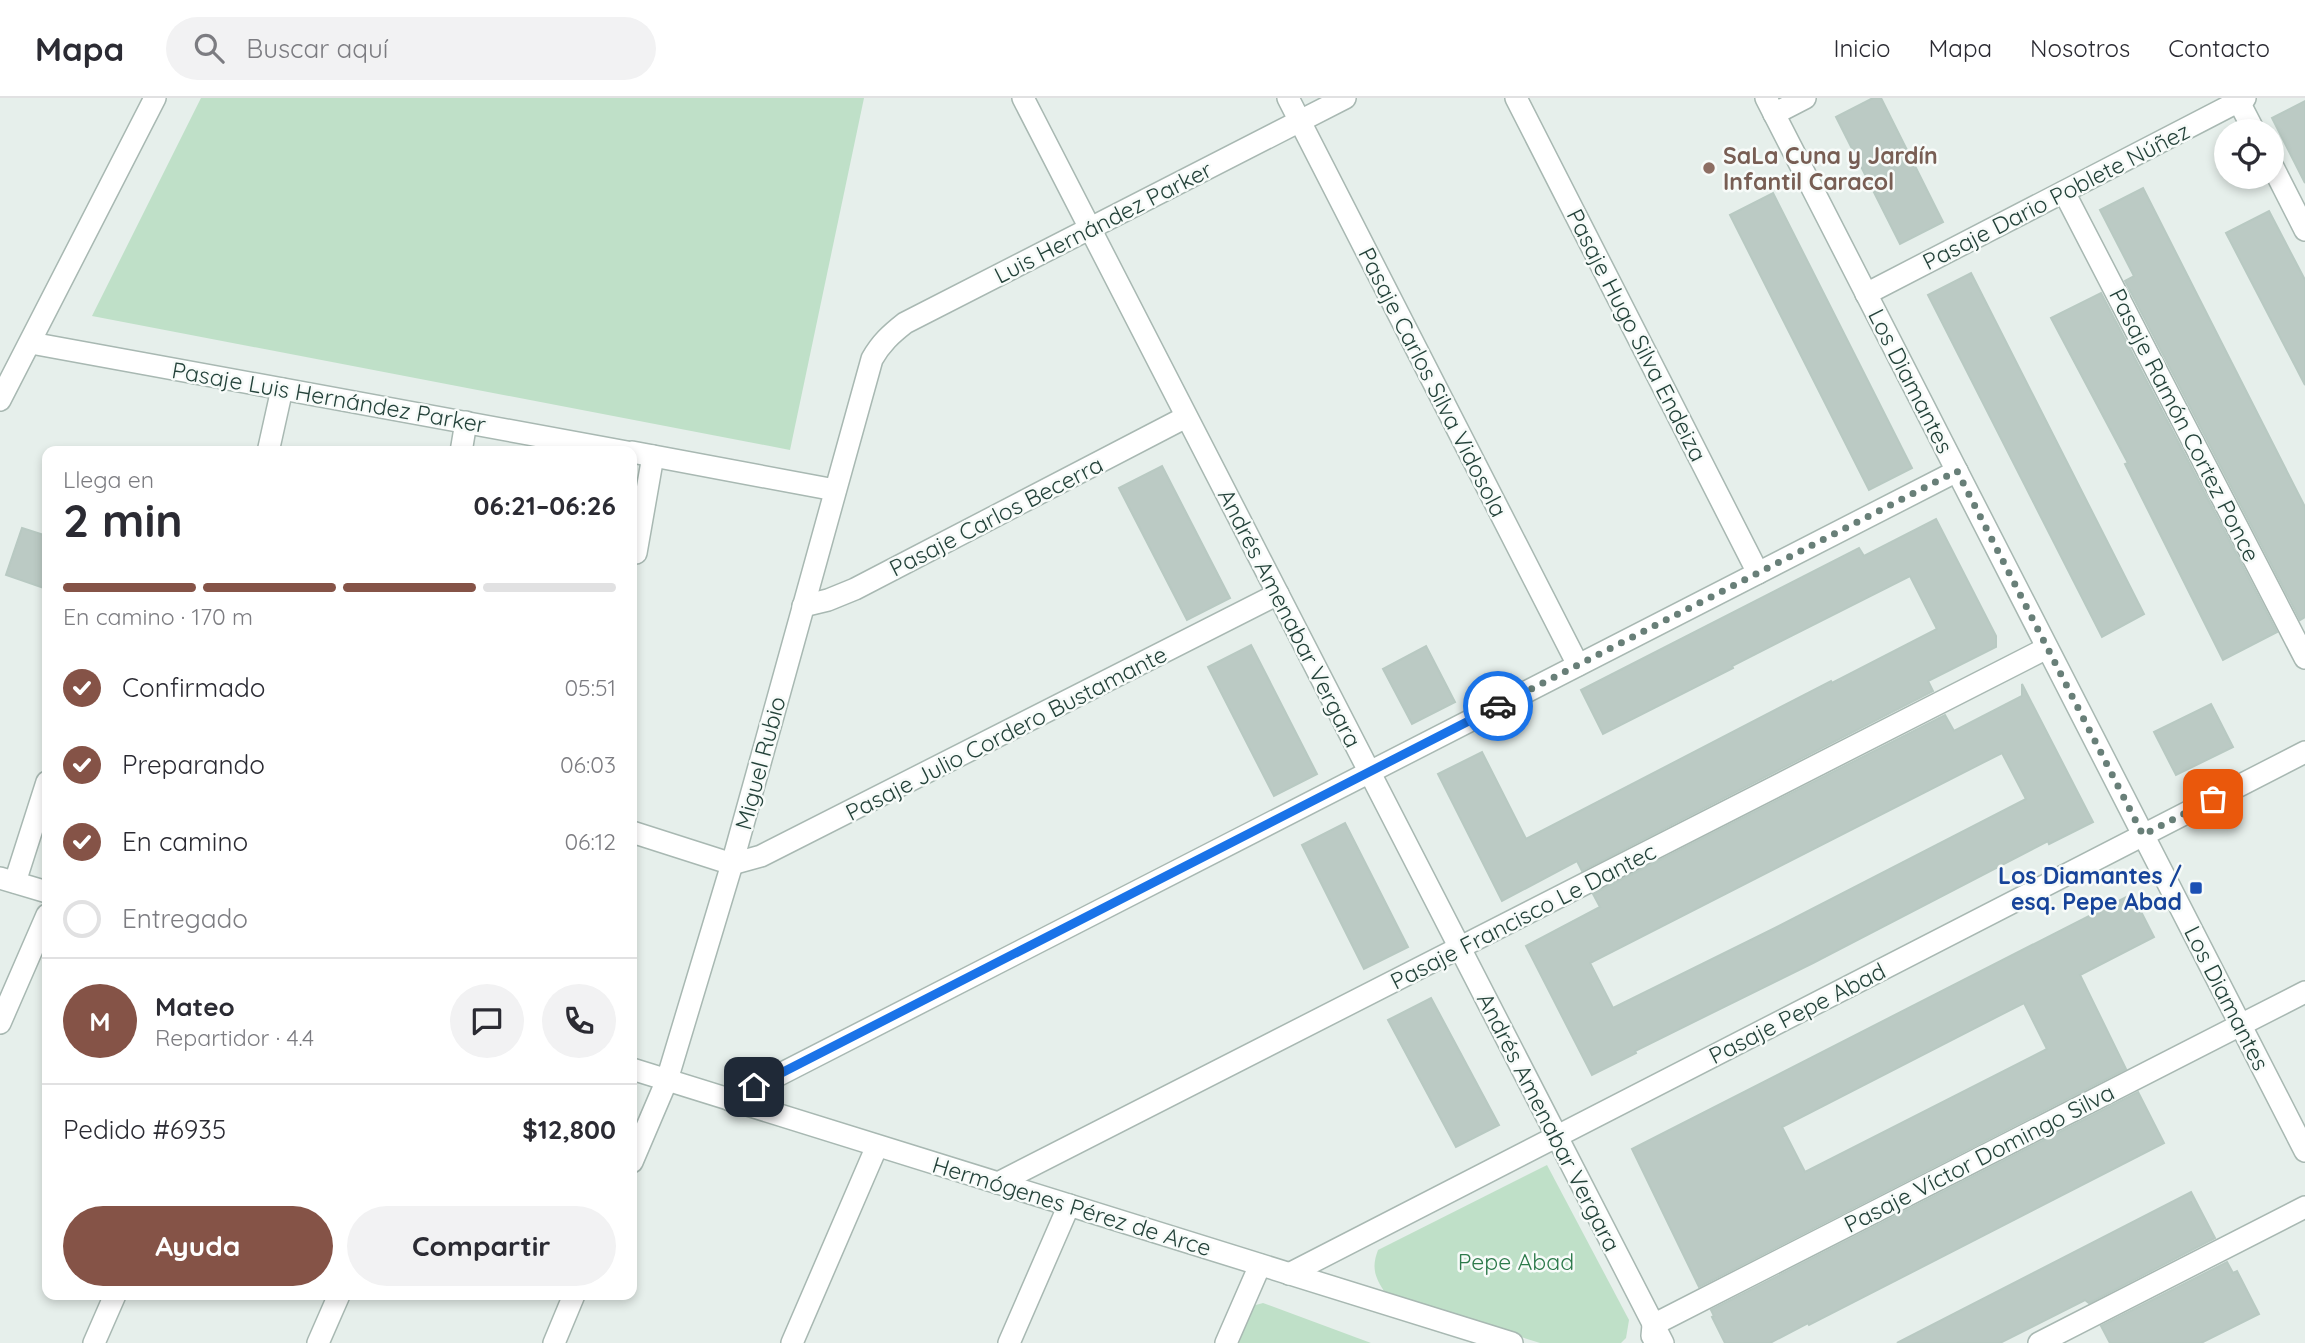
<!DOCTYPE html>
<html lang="es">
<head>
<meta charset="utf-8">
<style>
  :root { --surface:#fff; --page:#f2f2f3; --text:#2b2b33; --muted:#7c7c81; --line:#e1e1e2; --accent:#855347 }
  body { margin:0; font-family:Quicksand,sans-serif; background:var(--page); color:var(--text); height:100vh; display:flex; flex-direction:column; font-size:26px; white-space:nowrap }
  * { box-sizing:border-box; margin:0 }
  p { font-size:23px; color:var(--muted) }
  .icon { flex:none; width:38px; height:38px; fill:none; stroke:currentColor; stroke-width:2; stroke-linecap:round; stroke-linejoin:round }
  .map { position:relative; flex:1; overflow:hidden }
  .details { position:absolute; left:42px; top:348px; width:595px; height:854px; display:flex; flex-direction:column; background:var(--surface); border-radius:14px; box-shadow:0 4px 10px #0003 }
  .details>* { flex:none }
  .tools { position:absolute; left:2214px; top:21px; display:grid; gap:14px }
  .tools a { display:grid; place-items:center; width:70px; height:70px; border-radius:50%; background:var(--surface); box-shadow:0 4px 10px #0003; font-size:35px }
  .pin { position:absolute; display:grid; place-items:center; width:60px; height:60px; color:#fff; margin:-30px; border-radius:14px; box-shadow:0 4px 10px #0006 }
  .courier { position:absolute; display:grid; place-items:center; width:70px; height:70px; margin:-35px; border:5px solid #1a73e8; border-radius:50%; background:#fff; color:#222; box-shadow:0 2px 9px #0007 }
  .head em { font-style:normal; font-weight:700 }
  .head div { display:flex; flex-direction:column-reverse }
  .head { display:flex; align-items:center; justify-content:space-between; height:119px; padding:0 21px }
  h1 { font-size:46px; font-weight:700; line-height:52px }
  .bar { display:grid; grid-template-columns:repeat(4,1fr); gap:10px 7px; align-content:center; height:84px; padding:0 21px }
  .bar i { height:9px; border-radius:5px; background:var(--line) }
  .bar .current { background:var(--accent) }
  .bar p { grid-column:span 4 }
  .line { display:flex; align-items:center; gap:18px; padding:0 21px; border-top:2px solid var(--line) }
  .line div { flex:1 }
  .round { display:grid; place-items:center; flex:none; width:74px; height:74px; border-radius:37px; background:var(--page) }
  ol { padding:0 21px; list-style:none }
  li { display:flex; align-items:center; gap:21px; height:77px }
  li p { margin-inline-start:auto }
  li .icon { padding:7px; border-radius:50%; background:var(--accent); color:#fff; stroke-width:4 }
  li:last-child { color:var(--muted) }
  li i { width:38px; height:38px; border:4px solid var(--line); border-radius:50% }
  .cta { display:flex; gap:14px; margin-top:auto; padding:14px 21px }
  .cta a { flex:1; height:80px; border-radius:42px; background:var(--accent); color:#fff; font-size:28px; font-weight:700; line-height:80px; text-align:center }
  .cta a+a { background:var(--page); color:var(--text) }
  header { display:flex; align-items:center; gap:42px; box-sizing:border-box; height:98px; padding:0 35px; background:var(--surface); border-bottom:2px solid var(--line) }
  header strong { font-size:33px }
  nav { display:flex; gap:38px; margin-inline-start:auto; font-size:24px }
  .search { width:490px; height:63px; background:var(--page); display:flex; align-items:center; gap:18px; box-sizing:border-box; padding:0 24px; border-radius:38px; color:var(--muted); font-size:26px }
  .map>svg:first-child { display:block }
  .green { fill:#bfe0c8 }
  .building { fill:#bbcac4; stroke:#b8c9c2; stroke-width:2; fill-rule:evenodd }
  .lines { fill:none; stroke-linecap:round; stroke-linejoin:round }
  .minor-casing { stroke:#a8b8b2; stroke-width:24 }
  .minor { stroke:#fff; stroke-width:21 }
  .done { stroke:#687f78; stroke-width:7; stroke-dasharray:0 12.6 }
  .route { stroke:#1a73e8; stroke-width:9 }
  .education-dot { fill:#8d6e63; stroke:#f7fbf9; stroke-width:2.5 }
  .transit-dot { fill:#1a4fb4; stroke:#f7fbf9; stroke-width:2.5 }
  .labels { text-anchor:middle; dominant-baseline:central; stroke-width:5; stroke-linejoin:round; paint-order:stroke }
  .education-label { font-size:23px; font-weight:bold; fill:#785e54; stroke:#f7fbf9; text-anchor:start }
  .street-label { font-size:23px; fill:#24423a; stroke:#f7fbf9 }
  .transit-label { font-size:23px; font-weight:bold; fill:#164399; stroke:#f7fbf9; text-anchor:end }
  .park-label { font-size:23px; fill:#2d7a4b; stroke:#f7fbf9 }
</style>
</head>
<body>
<header>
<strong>Mapa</strong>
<div class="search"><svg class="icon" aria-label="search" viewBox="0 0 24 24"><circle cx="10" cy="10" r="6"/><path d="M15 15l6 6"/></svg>Buscar aquí</div>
<nav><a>Inicio</a><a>Mapa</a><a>Nosotros</a><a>Contacto</a></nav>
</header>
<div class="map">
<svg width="2305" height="1245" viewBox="0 0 2305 1245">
  <rect width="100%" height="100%" fill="#e6efeb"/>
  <!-- green -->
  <g class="green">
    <polygon points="201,0 864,0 790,352 92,218"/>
    <path d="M1547,1067L1629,1222L1626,1240L1621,1245H1540L1386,1196C1375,1180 1371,1170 1378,1152Z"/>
    <polygon points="1263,1205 1371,1245 1237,1245 1252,1208"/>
  </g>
  <!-- building -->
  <g class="building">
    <polygon points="1873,0 1881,0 1943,124 1900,146 1836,19"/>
    <polygon points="2305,3 2305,85 2272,20"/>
    <polygon points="2143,90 2305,409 2305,519 2300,522 2125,183 2134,178 2100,112"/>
    <polygon points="1773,95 1912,370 1869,392 1730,117"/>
    <polygon points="2269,113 2305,182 2305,287 2226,135"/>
    <polygon points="1971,175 2144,516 2102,539 1928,197"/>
    <polygon points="2101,195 2277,534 2223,562 2125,366 2128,365 2051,220"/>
    <polygon points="1162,368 1230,500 1187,522 1119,390"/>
    <polygon points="1936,421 1996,538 1996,549 1928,583 1933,593 1582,773 1577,763 1502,803 1438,676 1482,654 1526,741 1831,583 1832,585 1937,531 1910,478 1732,568 1733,570 1603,636 1581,592 1859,450 1864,458"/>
    <polygon points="22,430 47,438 47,491 6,477"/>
    <polygon points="1251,547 1317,676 1274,698 1208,569"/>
    <polygon points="1426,548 1455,604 1412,626 1383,571"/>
    <path d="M2022,586L2093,724L2049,746L2048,743L1813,865L1635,953L1636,955L1592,977L1526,848L1600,809L1593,796L1945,617L1954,633L2022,598ZM2002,655L2026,701L1775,830L1613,910L1590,865Z"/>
    <polygon points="2211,606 2233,649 2176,677 2154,634"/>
    <polygon points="1345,725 1408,849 1364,871 1302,747"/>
    <path d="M2132,796L2154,839L2080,877L2126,971L1699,1189L1632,1051ZM2024,905L2047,951L1805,1074L1782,1029Z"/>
    <polygon points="1431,900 1499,1027 1456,1049 1388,922"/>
    <polygon points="2138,994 2164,1045 1809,1227 1808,1225 1770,1245 1725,1245 1712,1219 1714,1218 1711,1212"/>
    <polygon points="2191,1094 2215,1140 2089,1205 2085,1202 2000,1245 1897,1245"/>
    <polygon points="2227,1164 2233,1175 2237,1173 2259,1216 2201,1245 2110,1245 2101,1228"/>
  </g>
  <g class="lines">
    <!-- minor casing -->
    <g class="minor-casing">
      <g id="minor">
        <polyline points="1023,0 1663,1245"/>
        <polyline points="1288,0 1578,567"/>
        <polyline points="1516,0 1758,475"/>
        <polyline points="1766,0 2305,1053"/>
        <polyline points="2237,0 2254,33"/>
        <polyline points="1774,16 1805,0"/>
        <polyline points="2272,67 2305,132"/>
        <polyline points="2064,94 2305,560"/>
        <polyline points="1866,196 2245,0"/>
        <polyline points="31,245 627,354"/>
        <polyline points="0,302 155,0"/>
        <polyline points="268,354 282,291"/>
        <polyline points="461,354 466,324"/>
        <polyline points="632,354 835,392"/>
        <polyline points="636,455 653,358"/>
        <polyline points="803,508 828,502 855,491 1186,319"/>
        <polyline points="632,734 732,766 761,758 1278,496"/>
        <polyline points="0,780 47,794"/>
        <polyline points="15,784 47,684"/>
        <polyline points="0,925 47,817"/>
        <polyline points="632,971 1512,1245"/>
        <polyline points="730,1002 1957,373"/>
        <path d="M632,1064L667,982L732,766L872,261C881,245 891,236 905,225L1345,0"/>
        <polyline points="998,1085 2047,550"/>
        <polyline points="1289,1176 2305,654"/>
        <polyline points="1652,1238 1653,1227 2305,894"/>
        <polyline points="94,1245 115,1197"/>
        <polyline points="318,1245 339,1197"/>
        <polyline points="554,1245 574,1197"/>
        <polyline points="792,1245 877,1048"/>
        <polyline points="1009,1245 1069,1107"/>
        <polyline points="1226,1245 1260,1167"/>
        <polyline points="2039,1245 2305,1109"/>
      </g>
    </g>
    <!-- minor -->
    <use href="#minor" class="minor"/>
  </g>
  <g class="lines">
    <!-- done -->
    <polyline class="done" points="1498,608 1957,373 2143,737 2213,701"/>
    <!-- route -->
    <polyline class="route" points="754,989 1498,608"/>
  </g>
  <!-- markers -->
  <circle class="education-dot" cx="1709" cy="70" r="7"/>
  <rect class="transit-dot" x="2189" y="783" width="14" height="14" rx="3.5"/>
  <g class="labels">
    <!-- education labels -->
    <g class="education-label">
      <text x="1723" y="57">SaLa Cuna y Jardín<tspan x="1723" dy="26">Infantil Caracol</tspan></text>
    </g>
    <!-- street labels -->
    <g class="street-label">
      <text transform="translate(2056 98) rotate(-27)">Pasaje Dario Poblete Núñez</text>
      <text transform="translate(1103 124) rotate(-27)">Luis Hernández Parker</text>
      <text transform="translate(1637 237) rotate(63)">Pasaje Hugo Silva Endeiza</text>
      <text transform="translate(1911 283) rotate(63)">Los Diamantes</text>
      <text transform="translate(1433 284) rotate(63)">Pasaje Carlos Silva Vidosola</text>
      <text transform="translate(329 299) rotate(10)">Pasaje Luis Hernández Parker</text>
      <text transform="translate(2185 327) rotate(63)">Pasaje Ramón Cortez Ponce</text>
      <text transform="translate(996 418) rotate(-27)">Pasaje Carlos Becerra</text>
      <text transform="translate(1290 520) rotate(63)">Andrés Amenabar Vergara</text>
      <text transform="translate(1006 635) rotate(-27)">Pasaje Julio Cordero Bustamante</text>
      <text transform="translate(760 665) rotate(-75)">Miguel Rubio</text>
      <text transform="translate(1523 818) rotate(-27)">Pasaje Francisco Le Dantec</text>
      <text transform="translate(2227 900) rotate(63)">Los Diamantes</text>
      <text transform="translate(1797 915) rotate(-27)">Pasaje Pepe Abad</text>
      <text transform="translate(1549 1024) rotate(63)">Andrés Amenabar Vergara</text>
      <text transform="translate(1979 1060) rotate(-27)">Pasaje Víctor Domingo Silva</text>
      <text transform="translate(1072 1108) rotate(17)">Hermógenes Pérez de Arce</text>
    </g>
    <!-- transit labels -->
    <g class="transit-label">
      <text x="2182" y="777">Los Diamantes /<tspan x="2182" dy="26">esq. Pepe Abad</tspan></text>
    </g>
    <!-- park labels -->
    <g class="park-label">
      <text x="1516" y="1163">Pepe Abad</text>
    </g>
  </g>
</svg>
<div class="tools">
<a><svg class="icon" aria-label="locate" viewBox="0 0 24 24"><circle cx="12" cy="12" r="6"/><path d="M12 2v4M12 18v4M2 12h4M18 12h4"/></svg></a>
</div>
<div class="pin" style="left:2213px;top:701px;background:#ea580c"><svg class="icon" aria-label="bag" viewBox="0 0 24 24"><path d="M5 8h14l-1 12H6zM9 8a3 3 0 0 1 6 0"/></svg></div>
<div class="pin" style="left:754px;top:989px;background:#1f2937"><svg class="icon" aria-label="home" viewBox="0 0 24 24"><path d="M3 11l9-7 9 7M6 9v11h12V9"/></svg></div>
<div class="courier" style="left:1498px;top:608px"><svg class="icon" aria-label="car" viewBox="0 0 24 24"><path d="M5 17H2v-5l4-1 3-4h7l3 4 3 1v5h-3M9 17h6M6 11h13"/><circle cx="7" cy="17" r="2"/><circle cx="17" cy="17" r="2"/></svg></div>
<section class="details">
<div class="head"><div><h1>2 min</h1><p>Llega en</p></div><em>06:21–06:26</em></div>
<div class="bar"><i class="current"></i><i class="current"></i><i class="current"></i><i></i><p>En camino · 170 m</p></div>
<ol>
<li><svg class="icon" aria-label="check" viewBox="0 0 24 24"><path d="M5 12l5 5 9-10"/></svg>Confirmado<p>05:51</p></li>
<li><svg class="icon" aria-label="check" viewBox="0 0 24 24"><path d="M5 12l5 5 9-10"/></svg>Preparando<p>06:03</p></li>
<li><svg class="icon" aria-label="check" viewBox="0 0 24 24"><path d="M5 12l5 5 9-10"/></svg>En camino<p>06:12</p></li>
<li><i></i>Entregado</li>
</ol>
<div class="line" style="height:126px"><b class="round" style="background:var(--accent);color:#fff">M</b><div><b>Mateo</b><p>Repartidor · 4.4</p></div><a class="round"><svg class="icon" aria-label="chat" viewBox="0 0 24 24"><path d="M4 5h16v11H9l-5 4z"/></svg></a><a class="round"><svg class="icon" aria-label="phone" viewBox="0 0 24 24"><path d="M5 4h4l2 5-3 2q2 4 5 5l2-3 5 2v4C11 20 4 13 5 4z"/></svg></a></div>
<div class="line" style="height:91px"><div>Pedido #6935</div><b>$12,800</b></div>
<div class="cta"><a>Ayuda</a><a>Compartir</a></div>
</section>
</div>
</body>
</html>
